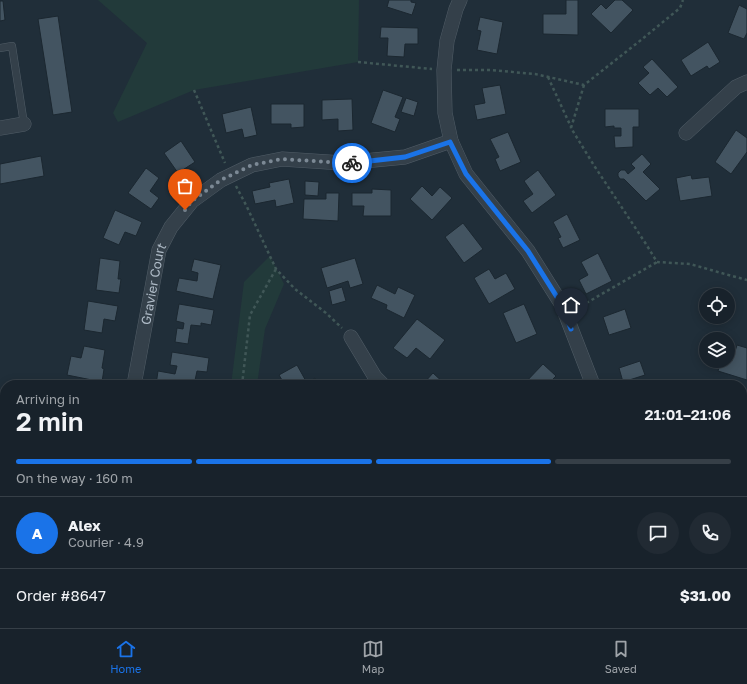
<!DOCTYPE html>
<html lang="en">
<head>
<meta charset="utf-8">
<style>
  :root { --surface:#18222b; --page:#212a33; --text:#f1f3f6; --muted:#9fa4a9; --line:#363f47; --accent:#1a73e8 }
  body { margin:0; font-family:"Golos Text",sans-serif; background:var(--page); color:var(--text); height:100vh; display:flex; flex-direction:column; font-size:15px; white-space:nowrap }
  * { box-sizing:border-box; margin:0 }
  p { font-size:13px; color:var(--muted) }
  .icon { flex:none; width:22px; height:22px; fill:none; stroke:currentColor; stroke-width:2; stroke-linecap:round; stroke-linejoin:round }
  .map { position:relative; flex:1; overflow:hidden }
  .sheet { position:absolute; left:0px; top:380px; width:747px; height:248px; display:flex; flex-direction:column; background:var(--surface); border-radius:16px 16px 0 0; box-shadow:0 2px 10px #0003,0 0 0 1px var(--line) }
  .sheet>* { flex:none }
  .buttons { position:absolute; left:699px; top:288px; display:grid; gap:8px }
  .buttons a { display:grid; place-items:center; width:36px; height:36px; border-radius:50%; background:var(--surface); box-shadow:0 2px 10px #0003,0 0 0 1px var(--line); font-size:20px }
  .pin { position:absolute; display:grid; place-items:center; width:34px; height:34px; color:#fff; margin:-41px -17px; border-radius:50% 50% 50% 0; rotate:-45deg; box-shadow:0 0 4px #0007 }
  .pin .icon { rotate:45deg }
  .courier { position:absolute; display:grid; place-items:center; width:40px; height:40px; margin:-20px; border:3px solid #1a73e8; border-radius:50%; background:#fff; color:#222; box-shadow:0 1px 5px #0007 }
  .head em { font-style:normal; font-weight:600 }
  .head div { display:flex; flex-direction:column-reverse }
  .head { display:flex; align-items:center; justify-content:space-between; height:68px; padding:0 16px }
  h1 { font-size:26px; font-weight:600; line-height:30px }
  .bar { display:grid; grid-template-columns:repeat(4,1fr); gap:6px 4px; align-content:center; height:48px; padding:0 16px }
  .bar i { height:5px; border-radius:3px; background:var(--line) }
  .bar .selected { background:var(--accent) }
  .bar p { grid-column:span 4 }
  .line { display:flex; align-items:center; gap:10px; padding:0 16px; border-top:1px solid var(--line) }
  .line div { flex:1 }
  .round { display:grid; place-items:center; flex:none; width:42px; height:42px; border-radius:21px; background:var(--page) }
  .tab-bar { display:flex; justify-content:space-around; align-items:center; height:56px; border-top:1px solid var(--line); background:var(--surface); font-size:11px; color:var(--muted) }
  .tab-bar a { display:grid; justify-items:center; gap:2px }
  .tab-bar .selected { color:var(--accent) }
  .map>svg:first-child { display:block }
  .green { fill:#223a3a }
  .building { fill:#435461; stroke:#1b2730 }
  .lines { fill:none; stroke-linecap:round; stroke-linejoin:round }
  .service-casing { stroke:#515d67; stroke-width:8 }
  .minor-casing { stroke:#515d67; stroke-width:15 }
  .path { stroke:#405757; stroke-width:2.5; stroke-dasharray:3 3; stroke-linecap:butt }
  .service { stroke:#34404a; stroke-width:7 }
  .minor { stroke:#34404a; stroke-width:14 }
  .done { stroke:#7c8995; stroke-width:4; stroke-dasharray:0 7.2 }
  .route { stroke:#1a73e8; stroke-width:5 }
  .labels { text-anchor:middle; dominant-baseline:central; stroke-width:3; stroke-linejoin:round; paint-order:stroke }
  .street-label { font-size:13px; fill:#aebac6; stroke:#19252e }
</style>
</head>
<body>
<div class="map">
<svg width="747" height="628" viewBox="0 0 747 628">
  <rect width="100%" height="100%" fill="#202e39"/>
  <!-- green -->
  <g class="green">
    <polygon points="98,0 359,0 358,62 194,90 118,122 113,113 147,43"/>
    <polygon points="270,256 284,284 265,329 257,385 231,385 244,282"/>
    <polygon points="742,541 747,541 747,628 70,628 69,623 742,623"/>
  </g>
  <!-- building -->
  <g class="building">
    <polygon points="389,0 411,0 411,2 416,3 412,15 387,7"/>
    <polygon points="566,0 578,0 578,35 543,34 543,14 566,14"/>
    <polygon points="615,0 622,0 633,10 611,33 591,14 601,4 606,9"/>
    <polygon points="0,1 3,1 5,20 0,21"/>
    <polygon points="739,5 747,9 747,33 744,39 728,33"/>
    <polygon points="58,16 72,112 53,115 38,19"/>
    <polygon points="480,17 503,22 497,54 477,50 481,31 477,30"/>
    <polygon points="381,27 418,28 418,44 405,44 404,57 387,56 388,38 380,38"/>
    <polygon points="708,42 720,62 709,69 707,66 691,76 681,60"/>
    <polygon points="652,59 678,87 667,97 658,88 650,95 638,83 649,73 643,67"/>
    <polygon points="500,85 506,114 477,120 474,105 485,103 482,88"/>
    <polygon points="383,90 403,97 395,117 400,119 395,132 371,123"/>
    <polygon points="406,98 418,102 414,116 401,112"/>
    <polygon points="352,99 353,130 338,131 338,119 322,120 322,100"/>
    <polygon points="271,104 304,104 304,127 291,128 291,124 271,124"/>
    <polygon points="251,107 257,135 244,138 242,129 226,133 222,114"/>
    <polygon points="605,109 639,109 639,127 633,127 633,147 615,148 614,136 621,136 621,128 614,128 614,126 605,127"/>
    <polygon points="736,130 747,138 747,152 731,174 715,162"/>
    <polygon points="508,132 521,162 500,171 495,159 499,157 490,139"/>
    <polygon points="181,141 195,162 178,173 164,153"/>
    <polygon points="642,154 651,164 643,172 660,189 646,201 624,179 620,179 618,176 618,173 621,170 625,170 628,174 635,168 631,164"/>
    <polygon points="41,156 44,176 0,184 0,164"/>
    <polygon points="146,168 159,178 150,191 159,198 151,209 128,193"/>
    <polygon points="538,170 556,195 532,213 523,201 533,194 524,181"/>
    <polygon points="691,175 692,179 709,177 712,196 680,201 676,178"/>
    <polygon points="289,179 294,203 276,207 275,200 255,204 252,191 270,187 269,183"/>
    <polygon points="305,181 319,182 318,196 305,195"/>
    <polygon points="422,186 432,196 440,187 452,198 432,220 410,199"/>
    <polygon points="372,189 391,190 391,216 363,216 364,206 352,206 352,193 372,193"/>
    <polygon points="326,193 339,193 338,221 303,219 304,199 326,199"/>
    <polygon points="115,210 142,222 136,236 125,232 119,245 103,238"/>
    <polygon points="567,214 580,240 563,248 558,238 561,237 553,222"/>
    <polygon points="463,223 483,249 464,263 445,237"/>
    <polygon points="598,253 612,281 586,294 579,280 588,275 581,262"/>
    <polygon points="100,258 120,261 118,279 121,279 119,293 96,290"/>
    <polygon points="355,258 363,284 350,288 348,281 327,288 321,268"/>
    <polygon points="194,259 221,265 213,299 176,291 179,278 197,281 198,273 191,271"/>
    <polygon points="489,269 495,279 506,273 515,289 489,304 474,278"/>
    <polygon points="377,285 395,294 398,287 415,295 404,318 386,309 387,305 371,298"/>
    <polygon points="342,287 346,301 332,305 329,291"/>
    <polygon points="88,301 118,306 115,321 104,319 102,333 84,330"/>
    <polygon points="179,304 214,310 211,325 201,323 201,326 191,325 188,344 175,342 177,328 183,329 184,323 176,321"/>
    <polygon points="524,304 537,334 516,343 503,313"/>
    <polygon points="625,309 631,328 609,335 603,317"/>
    <polygon points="417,319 445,340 430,359 416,348 407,358 393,348"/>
    <polygon points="737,345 747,348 747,380 718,371 721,361 728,361 728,359 732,361"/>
    <polygon points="84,346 105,350 102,368 104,369 102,382 67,375 71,356 81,358"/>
    <polygon points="172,352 209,358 207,372 197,371 194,385 156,385 158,371 175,374 177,366 170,365"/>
    <polygon points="640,361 645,375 623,382 619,368"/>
    <polygon points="543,364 556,376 547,385 523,385"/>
    <polygon points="297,365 307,383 315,378 318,385 285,385 279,375"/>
    <polygon points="433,373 446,385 426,385 424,383"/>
    <polygon points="452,380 458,385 448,385"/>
    <polygon points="747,486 747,503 742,493 742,488"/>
  </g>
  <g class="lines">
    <!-- service casing -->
    <g class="service-casing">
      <g id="service">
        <polyline points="0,48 12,46 24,124"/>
        <polyline points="112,623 113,628"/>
        <polyline points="251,623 254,628"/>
      </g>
    </g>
    <!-- minor casing -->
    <g class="minor-casing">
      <g id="minor">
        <polyline points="460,0 456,9 447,41 444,70 445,113 451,141 466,174 528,251 562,305 593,385"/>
        <polyline points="0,128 24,124"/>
        <polyline points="686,133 736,87 747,82"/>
        <polyline points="351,337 375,377 383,385"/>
        <path id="s1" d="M134,385L159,250L171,227L192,201L221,180L252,165L282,159L343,163L405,157L451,141"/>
        <polyline points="742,448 747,446"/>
        <polyline points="374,623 429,625 548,628"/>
        <polyline points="319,628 355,623"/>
      </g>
    </g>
    <!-- path -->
    <g class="path">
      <polyline points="358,62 432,69"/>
      <polyline points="457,70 490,70 535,74 584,85 641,40 680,8 683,0"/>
      <polyline points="548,77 571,127"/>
      <polyline points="584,85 571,128 595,167 646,244 657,262 690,264 732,276 747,280"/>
      <polyline points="194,90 225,163"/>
      <polyline points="236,186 247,207 276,269 295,289 326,313 342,328"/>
      <polyline points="576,309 657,262"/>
      <polyline points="242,385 250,315 276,269"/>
    </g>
    <!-- service -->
    <use href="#service" class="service"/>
    <!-- minor -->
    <use href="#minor" class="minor"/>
  </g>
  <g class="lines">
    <!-- done -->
    <polyline class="done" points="185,210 192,201 221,180 252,165 282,159 343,163 352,163"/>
    <!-- route -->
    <polyline class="route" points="352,163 405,157 450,142 466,174 528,251 562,305 571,329"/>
  </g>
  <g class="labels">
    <!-- street labels -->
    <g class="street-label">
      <text stroke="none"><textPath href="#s1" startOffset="103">Gravier Court</textPath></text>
    </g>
  </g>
</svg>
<div class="buttons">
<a><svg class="icon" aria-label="locate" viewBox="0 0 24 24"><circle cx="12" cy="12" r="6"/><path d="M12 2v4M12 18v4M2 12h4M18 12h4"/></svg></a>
<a><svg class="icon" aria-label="layers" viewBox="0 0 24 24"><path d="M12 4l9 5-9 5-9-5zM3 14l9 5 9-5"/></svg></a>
</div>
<div class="pin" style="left:185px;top:210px;background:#ea580c"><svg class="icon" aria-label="bag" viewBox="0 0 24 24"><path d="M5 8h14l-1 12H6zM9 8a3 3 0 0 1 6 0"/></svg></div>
<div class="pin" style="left:571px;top:329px;background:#1f2937"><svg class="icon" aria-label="home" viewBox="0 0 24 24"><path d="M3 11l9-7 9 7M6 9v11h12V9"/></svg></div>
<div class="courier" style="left:352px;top:163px"><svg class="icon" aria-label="bike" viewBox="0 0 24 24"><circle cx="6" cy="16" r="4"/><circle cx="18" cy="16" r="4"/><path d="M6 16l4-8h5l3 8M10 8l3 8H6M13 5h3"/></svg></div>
<section class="sheet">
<div class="head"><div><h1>2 min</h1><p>Arriving in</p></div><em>21:01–21:06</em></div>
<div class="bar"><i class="selected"></i><i class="selected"></i><i class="selected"></i><i></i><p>On the way · 160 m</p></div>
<div class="line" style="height:72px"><b class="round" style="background:var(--accent);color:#fff">A</b><div><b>Alex</b><p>Courier · 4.9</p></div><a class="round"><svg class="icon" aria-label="chat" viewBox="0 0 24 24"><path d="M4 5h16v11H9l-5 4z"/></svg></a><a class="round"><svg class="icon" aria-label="phone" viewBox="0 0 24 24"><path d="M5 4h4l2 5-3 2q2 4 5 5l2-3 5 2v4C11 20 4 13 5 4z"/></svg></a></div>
<div class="line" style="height:52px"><div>Order #8647</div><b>$31.00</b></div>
</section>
</div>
<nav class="tab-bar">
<a class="selected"><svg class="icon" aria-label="home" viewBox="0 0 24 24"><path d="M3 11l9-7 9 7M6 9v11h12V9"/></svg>Home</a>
<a><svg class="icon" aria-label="map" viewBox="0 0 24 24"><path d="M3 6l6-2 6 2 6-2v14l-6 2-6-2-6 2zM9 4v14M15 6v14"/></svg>Map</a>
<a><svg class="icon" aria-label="saved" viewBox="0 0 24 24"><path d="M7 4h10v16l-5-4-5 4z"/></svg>Saved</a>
</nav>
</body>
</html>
